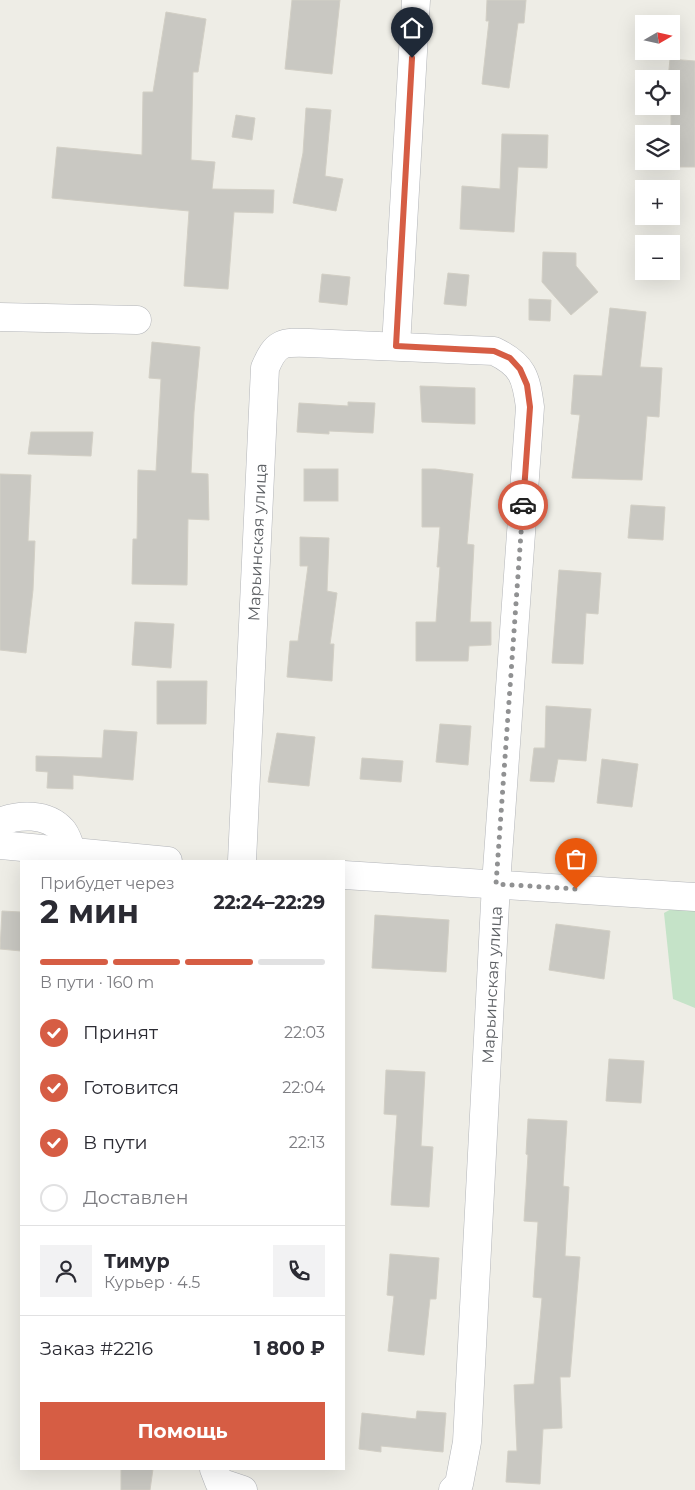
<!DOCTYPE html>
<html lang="ru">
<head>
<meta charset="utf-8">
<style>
  :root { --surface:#fff; --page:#f2f2f3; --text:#2b2b33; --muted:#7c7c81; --line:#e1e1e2; --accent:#d65d44 }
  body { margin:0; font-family:Montserrat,sans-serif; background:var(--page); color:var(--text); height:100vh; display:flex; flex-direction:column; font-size:19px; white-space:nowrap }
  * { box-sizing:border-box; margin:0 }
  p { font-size:16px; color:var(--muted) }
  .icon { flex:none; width:28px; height:28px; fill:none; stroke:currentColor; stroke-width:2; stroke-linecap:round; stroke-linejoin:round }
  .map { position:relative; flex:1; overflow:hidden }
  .details { position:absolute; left:20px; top:860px; width:325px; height:610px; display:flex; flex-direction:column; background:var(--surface); border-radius:0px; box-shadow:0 5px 20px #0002 }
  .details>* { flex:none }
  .needle { width:32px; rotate:81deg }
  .buttons { position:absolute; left:635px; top:15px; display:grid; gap:10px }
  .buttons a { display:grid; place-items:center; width:45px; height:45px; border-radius:0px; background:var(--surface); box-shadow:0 5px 20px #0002; font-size:25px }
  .pin { position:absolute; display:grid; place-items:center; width:42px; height:42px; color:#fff; margin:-51px -21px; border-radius:50% 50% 50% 0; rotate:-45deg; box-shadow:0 0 5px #0007 }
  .pin .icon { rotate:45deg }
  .courier { position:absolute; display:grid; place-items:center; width:50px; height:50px; margin:-25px; border:4px solid #d65d44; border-radius:50%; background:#fff; color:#222; box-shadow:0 1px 6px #0007 }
  .headline em { font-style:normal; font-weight:700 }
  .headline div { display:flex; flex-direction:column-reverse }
  .headline { display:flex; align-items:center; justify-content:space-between; height:85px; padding:0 20px }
  h1 { font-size:32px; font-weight:700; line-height:38px }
  .bar { display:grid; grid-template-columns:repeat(4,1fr); gap:8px 5px; align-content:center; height:60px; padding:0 20px }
  .bar i { height:6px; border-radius:4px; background:var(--line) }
  .bar .selected { background:var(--accent) }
  .bar p { grid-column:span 4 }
  .line { display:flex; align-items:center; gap:12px; padding:0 20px; border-top:1px solid var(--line) }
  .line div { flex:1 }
  .round { display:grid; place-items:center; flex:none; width:52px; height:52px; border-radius:0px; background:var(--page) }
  ol { padding:0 20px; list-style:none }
  li { display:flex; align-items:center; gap:15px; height:55px }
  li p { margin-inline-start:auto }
  li .icon { padding:5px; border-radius:50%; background:var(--accent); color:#fff; stroke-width:4 }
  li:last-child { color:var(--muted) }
  li i { width:28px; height:28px; border:2px solid var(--line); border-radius:50% }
  .primary-button { display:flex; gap:10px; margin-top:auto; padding:10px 20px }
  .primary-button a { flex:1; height:58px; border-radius:0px; background:var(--accent); color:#fff; font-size:20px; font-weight:700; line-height:58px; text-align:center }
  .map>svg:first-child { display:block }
  .green { fill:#c5e3c8 }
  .building { fill:#c9c8c2; stroke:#d2cfc5 }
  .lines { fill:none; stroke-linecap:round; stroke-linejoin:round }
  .minor-casing { stroke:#b3b5b9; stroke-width:29 }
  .minor { stroke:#fff; stroke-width:28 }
  .done { stroke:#909192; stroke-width:5; stroke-dasharray:0 9 }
  .route { stroke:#d65d44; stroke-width:6 }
  .labels { text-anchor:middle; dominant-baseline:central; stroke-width:4; stroke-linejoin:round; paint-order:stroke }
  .street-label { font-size:16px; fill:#5d6064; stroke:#fff }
</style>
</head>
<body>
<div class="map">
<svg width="695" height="1490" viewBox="0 0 695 1490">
  <rect width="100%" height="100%" fill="#eeede6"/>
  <!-- green -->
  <polygon class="green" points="673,908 695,910 695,1008 673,999 664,913"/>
  <!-- building -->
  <g class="building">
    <polygon points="292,0 340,0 332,74 285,69"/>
    <polygon points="487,0 526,0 524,23 518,23 509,88 482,84 489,21 486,21"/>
    <polygon points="166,12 206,19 198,72 193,72 191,160 215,162 212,189 274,190 273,213 234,212 228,289 184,286 189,211 52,198 57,147 142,155 143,92 153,92"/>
    <polygon points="670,59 695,61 695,167 662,167 662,161 671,161 671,134 663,134 663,130 671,131 671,79 668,79"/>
    <polygon points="306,108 331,110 325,176 343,179 336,211 293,203 303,153"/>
    <polygon points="236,115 255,118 252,140 232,137"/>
    <polygon points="502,134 548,135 547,168 518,167 514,232 460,229 462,186 500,189"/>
    <polygon points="543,252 576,253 576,266 598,292 571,315 542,282"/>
    <polygon points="448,273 469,275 466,306 444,304"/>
    <polygon points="322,274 350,277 347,305 319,302"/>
    <polygon points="529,299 551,300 550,321 529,320"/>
    <polygon points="610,308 646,312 640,367 662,368 659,417 647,416 642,480 572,478 580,415 571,414 574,375 602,376"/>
    <polygon points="152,342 200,347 194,412 191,473 208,474 209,520 188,519 187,585 132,584 133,539 137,539 138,470 156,471 161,379 149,378"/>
    <polygon points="420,386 475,388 475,424 422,422"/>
    <polygon points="348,402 375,403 373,433 329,431 329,434 297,432 299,403 348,406"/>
    <polygon points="31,432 93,432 91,456 28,454"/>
    <rect x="304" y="469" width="34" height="32"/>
    <polygon points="422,469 435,469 473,474 467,544 474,545 470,622 491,622 491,645 469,646 468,661 416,661 416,622 436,622 440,567 437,567 440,527 422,527"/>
    <polygon points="0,474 31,475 28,541 35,541 33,590 26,653 0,650"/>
    <polygon points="631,505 665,507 663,540 628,538"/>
    <polygon points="300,537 329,538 327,591 337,593 330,644 334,644 332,681 287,677 290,641 298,641 308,566 300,566"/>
    <polygon points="559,570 601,573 598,614 586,613 583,664 552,663"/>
    <polygon points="135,622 174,624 171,668 132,665"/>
    <polygon points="157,681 207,681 206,724 157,724"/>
    <polygon points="546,706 591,709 586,761 558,759 554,782 530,781 534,748 545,748"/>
    <polygon points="440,724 471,726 468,765 436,762"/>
    <polygon points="104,730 137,732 133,780 73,775 73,789 47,788 48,772 36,771 36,756 102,758"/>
    <polygon points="277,733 315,737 309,786 268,782"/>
    <polygon points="362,758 403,761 401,782 360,779"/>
    <polygon points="602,759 638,764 632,807 597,803"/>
    <polygon points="2,911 21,912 21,951 0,949"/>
    <polygon points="375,915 449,920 446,972 372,968"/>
    <polygon points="556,924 610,931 604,979 549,970"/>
    <polygon points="609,1059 644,1061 641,1103 606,1101"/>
    <polygon points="386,1070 425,1072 421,1146 433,1147 429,1207 391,1205 397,1115 384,1114"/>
    <polygon points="528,1119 567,1121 563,1186 569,1187 565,1256 580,1257 570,1377 560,1377 562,1428 543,1429 540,1484 506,1482 508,1451 517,1451 514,1385 534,1384 542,1298 533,1297 538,1222 524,1221 528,1155 526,1154"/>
    <polygon points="390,1254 439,1258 436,1299 430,1299 424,1355 388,1351 394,1296 387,1295"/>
    <polygon points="417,1411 446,1413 443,1452 381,1446 381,1452 359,1449 362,1413 416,1419"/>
    <polygon points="121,1469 153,1469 150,1490 121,1490"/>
  </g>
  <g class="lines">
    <!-- minor casing -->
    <g class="minor-casing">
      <g id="minor">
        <polyline points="0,317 137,320"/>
        <polyline points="396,346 416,0"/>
        <path d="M0,822C19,814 47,813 62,830C67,835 69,845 72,851"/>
        <polyline points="0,845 168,861"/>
        <path id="s1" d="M242,861L265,368C276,342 282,342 309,343L494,351C523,365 526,377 530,407L496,884L467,1442L459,1484L453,1490"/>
        <polyline points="344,875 695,897"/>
        <polyline points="214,1469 219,1482 243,1490"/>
      </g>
    </g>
    <!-- minor -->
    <use href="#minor" class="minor"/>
  </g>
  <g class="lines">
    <!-- done -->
    <polyline class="done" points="523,505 496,884 576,889"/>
    <!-- route -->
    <polyline class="route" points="412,58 396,346 494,351 510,358 520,369 527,385 530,407 523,505"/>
  </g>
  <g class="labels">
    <!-- street labels -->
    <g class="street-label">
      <text stroke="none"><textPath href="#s1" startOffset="319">Марьинская улица</textPath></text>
      <text transform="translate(492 985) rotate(-87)">Марьинская улица</text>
    </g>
  </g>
</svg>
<div class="buttons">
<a><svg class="needle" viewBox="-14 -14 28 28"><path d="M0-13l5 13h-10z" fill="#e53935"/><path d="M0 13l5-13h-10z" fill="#7c7c81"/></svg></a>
<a><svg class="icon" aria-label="locate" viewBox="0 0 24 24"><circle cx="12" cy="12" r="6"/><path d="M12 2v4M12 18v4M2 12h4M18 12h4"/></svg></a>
<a><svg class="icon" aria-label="layers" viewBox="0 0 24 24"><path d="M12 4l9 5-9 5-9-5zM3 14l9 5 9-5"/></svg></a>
<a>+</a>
<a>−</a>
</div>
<div class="pin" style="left:576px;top:889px;background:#ea580c"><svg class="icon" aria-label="bag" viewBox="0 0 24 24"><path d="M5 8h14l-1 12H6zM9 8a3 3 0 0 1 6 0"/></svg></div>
<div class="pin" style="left:412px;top:58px;background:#1f2937"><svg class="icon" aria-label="home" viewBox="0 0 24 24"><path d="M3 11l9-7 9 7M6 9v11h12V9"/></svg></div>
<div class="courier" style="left:523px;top:505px"><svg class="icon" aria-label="car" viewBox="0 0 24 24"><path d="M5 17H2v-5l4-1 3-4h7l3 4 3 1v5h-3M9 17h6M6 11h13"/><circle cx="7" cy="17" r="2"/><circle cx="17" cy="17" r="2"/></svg></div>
<section class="details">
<div class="headline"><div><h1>2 мин</h1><p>Прибудет через</p></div><em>22:24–22:29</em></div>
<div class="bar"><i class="selected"></i><i class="selected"></i><i class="selected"></i><i></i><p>В пути · 160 m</p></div>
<ol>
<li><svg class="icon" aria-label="check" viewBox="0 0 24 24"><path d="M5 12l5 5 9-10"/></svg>Принят<p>22:03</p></li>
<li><svg class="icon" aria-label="check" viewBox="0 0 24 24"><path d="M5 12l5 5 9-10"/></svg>Готовится<p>22:04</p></li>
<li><svg class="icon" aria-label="check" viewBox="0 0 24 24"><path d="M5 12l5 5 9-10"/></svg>В пути<p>22:13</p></li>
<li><i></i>Доставлен</li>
</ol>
<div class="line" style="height:90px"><a class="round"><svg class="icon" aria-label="person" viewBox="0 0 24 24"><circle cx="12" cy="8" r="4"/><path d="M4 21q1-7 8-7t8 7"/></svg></a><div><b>Тимур</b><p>Курьер · 4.5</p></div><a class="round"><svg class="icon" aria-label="phone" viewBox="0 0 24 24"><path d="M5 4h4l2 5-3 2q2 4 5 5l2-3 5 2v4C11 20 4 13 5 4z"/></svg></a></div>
<div class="line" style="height:65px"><div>Заказ #2216</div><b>1 800 ₽</b></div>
<div class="primary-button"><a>Помощь</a></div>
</section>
</div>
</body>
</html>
